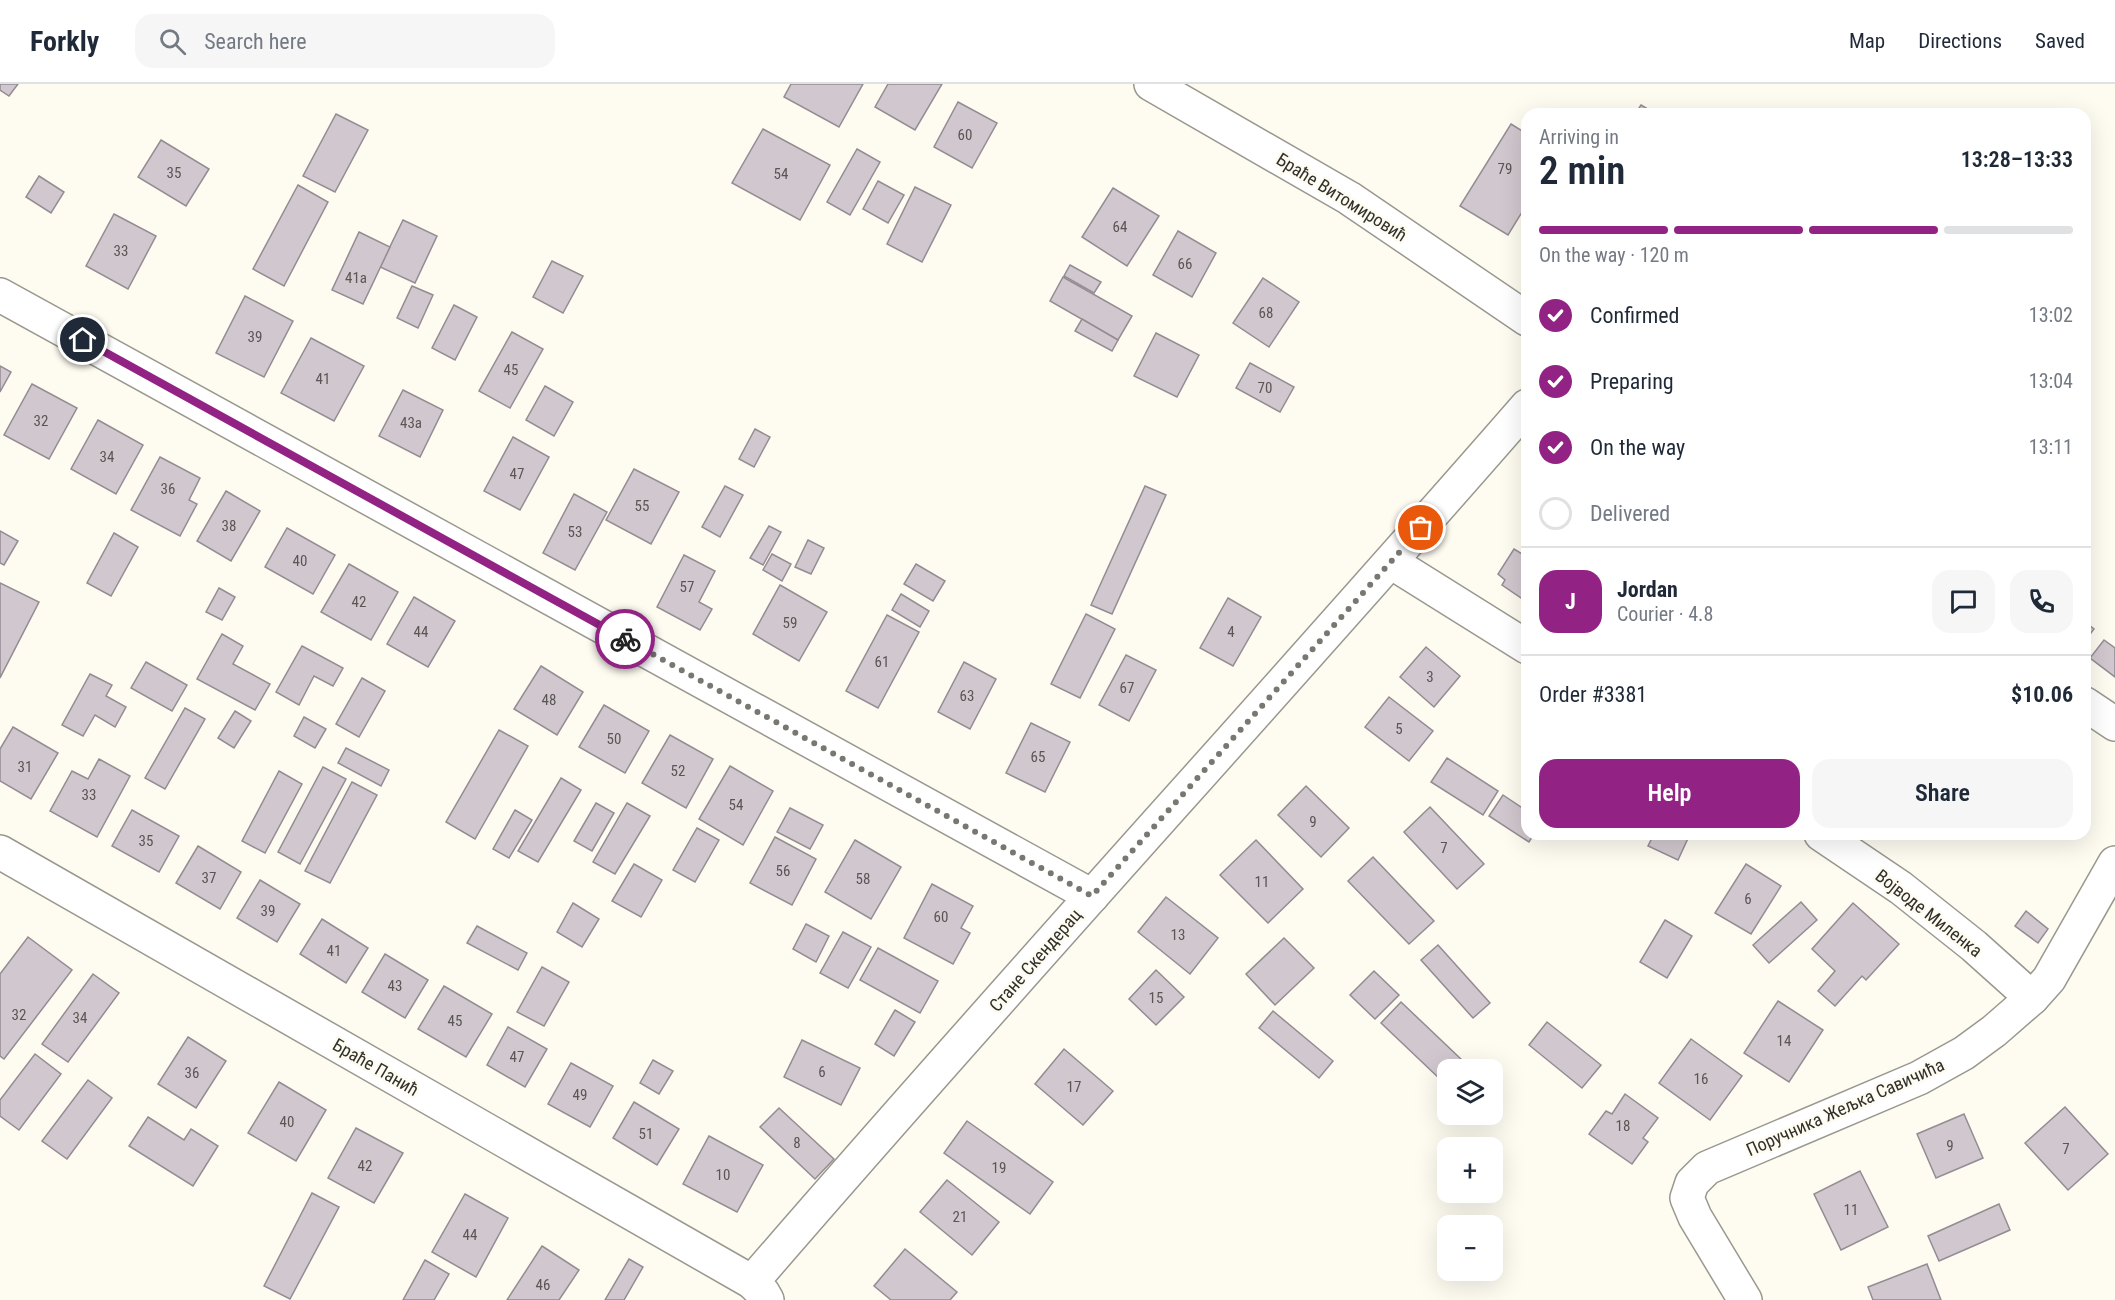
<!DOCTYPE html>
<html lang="en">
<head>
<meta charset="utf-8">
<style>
  :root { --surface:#fff; --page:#f6f6f7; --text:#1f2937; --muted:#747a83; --line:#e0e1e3; --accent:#922385 }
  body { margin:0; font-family:"Roboto Condensed",sans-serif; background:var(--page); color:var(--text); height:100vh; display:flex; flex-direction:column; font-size:22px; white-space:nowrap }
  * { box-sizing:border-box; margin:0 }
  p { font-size:20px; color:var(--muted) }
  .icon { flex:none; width:33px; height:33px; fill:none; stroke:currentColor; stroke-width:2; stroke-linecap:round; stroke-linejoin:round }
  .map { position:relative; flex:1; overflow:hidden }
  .sheet { position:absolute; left:1521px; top:24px; width:570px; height:732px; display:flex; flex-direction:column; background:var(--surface); border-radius:18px; box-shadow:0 6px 24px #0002 }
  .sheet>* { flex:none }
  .buttons { position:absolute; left:1437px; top:975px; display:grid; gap:12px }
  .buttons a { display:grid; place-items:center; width:66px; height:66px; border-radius:12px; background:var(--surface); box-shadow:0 6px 24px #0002; font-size:30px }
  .pin { position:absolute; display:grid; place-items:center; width:51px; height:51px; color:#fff; margin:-26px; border:3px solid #fff; border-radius:50%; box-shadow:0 2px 6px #0007 }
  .courier { position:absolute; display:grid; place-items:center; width:60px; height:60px; margin:-30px; border:4px solid #922385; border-radius:50%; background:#fff; color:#222; box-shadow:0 2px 8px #0007 }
  .head em { font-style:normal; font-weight:600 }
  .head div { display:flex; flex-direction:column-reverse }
  .head { display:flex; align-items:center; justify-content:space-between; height:102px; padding:0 18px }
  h1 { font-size:39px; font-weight:600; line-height:45px }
  .bar { display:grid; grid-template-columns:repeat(4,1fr); gap:9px 6px; align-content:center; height:72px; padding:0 18px }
  .bar i { height:8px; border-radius:4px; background:var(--line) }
  .bar .current { background:var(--accent) }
  .bar p { grid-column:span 4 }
  .line { display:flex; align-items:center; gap:15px; padding:0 18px; border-top:2px solid var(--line) }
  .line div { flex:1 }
  .round { display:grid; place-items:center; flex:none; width:63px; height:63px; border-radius:18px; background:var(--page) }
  ol { padding:0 18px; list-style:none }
  li { display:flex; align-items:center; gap:18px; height:66px }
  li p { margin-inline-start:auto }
  li .icon { padding:6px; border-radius:50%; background:var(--accent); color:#fff; stroke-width:4 }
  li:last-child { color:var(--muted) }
  li i { width:33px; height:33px; border:3px solid var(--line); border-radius:50% }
  .primary-button { display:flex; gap:12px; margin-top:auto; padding:12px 18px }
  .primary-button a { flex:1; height:69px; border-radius:18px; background:var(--accent); color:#fff; font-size:24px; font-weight:600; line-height:69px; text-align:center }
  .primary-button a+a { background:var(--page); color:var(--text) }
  header { display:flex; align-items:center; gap:36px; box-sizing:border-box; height:84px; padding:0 30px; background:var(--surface); border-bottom:2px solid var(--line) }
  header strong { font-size:28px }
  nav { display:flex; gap:33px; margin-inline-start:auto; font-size:21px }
  .search { width:420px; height:54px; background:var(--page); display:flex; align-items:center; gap:15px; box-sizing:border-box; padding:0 21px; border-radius:18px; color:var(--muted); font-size:22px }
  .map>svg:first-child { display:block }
  .building { fill:#d1c7ce; stroke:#948c92; stroke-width:1.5 }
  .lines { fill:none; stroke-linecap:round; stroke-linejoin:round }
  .street-casing { stroke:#9a988e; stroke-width:36 }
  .street { stroke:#fff; stroke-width:33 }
  .done { stroke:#797771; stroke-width:6; stroke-dasharray:0 10.8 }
  .route { stroke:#922385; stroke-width:8 }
  .labels { text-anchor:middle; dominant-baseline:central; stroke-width:5; stroke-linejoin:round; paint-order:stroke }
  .number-label { font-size:15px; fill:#595654 }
  .street-label { font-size:18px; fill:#31302c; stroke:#fefbf1 }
</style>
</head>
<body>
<header>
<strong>Forkly</strong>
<div class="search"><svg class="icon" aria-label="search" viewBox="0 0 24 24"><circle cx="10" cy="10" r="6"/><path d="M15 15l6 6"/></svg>Search here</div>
<nav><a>Map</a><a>Directions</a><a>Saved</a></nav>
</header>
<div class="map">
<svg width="2115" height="1216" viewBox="0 0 2115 1216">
  <rect width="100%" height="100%" fill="#fefbf1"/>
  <!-- building -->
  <g class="building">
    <polygon points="0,0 18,0 9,12 0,6"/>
    <polygon points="791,0 863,0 839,43 784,13"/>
    <polygon points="888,0 942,0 915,46 875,23"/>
    <polygon points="958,18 997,39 972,84 934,63"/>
    <polygon points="1641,21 1656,30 1635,30"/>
    <polygon points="336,30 368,46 335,108 303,92"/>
    <polygon points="1511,40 1527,50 1527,120 1508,151 1460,122"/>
    <polygon points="763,45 830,81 800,136 732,99"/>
    <polygon points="161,56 209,85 186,122 138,93"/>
    <polygon points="857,65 880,78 850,131 827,118"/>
    <polygon points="39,92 64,108 51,129 26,113"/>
    <polygon points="878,97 904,111 888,139 863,125"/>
    <polygon points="298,101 328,118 284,202 253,185"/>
    <polygon points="915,103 951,121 922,178 887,160"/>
    <polygon points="1113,104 1159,132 1127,182 1082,153"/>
    <polygon points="114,130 156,152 128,205 86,182"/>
    <polygon points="403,136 437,152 415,199 380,183"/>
    <polygon points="1178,147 1216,169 1192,213 1153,191"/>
    <polygon points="359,148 390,163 363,220 332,206"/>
    <polygon points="552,177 583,192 563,229 533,213"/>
    <polygon points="1070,181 1101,198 1094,209 1064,192"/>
    <polygon points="1063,193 1132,232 1118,256 1050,217"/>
    <polygon points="1263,194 1299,218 1269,263 1233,239"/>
    <polygon points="412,202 433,211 418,244 397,234"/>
    <polygon points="245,212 293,237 264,293 216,269"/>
    <polygon points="454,221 477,233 455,276 432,264"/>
    <polygon points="1082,235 1118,256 1112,267 1075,247"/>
    <polygon points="512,248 543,265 510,324 479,307"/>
    <polygon points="1156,249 1199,271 1177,313 1134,292"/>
    <polygon points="311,254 364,282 334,337 281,309"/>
    <polygon points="1250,279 1294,303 1280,328 1236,304"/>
    <polygon points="0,282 11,288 0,308"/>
    <polygon points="32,300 77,324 49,375 4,351"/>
    <polygon points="545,302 573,318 554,352 526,336"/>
    <polygon points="403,306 443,326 420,373 379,352"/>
    <polygon points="98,336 143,361 116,410 71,385"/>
    <polygon points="755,345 770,353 754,383 739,375"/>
    <polygon points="513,353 549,373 520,426 484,407"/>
    <polygon points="160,373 200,394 189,416 197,420 180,452 131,426"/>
    <polygon points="634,385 679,408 651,460 606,436"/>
    <polygon points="725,402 743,411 720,453 702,443"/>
    <polygon points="1145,402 1166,411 1112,530 1091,521"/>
    <polygon points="226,407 260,427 231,477 197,457"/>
    <polygon points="574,410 607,428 575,486 543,469"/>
    <polygon points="769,442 781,448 763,481 750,474"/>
    <polygon points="287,444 335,471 313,510 265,483"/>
    <polygon points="0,447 18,457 4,481 0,479"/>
    <polygon points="114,449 138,463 111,512 87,499"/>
    <polygon points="808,456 824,464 811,490 795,483"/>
    <polygon points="1514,465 1527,473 1527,518 1502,501 1505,496 1498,490"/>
    <polygon points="772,470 791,480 782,497 763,486"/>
    <polygon points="684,471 715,487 699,518 712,525 700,546 657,523"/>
    <polygon points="349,480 398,508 371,556 321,528"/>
    <polygon points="916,480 945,497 933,517 904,500"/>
    <polygon points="0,499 39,518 0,594"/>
    <polygon points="780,501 827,528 799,577 753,550"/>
    <polygon points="219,504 235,513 222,536 206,528"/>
    <polygon points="901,510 929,527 920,543 892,526"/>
    <polygon points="414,513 455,537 428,583 387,560"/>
    <polygon points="1228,514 1261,533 1233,582 1200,564"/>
    <polygon points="1086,530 1115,545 1080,614 1051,600"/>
    <polygon points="887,531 919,548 878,624 846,607"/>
    <polygon points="2085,538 2094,545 2085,557"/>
    <polygon points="222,550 243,562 233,580 270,600 255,626 197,595"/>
    <polygon points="2104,556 2115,564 2115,593 2090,574"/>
    <polygon points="302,562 343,584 333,602 314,592 299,621 276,608"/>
    <polygon points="1426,563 1460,592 1434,623 1400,593"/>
    <polygon points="1126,571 1156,586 1129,637 1099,621"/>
    <polygon points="146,578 187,601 172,627 131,604"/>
    <polygon points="964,578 996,595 970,645 938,628"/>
    <polygon points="541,582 583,608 557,651 514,625"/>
    <polygon points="90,590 112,601 106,612 126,623 115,643 95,631 83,652 62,641"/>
    <polygon points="362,594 385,607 359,653 336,640"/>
    <polygon points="1389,613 1433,647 1409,677 1365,643"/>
    <polygon points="604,621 649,647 625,689 579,663"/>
    <polygon points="185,624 205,635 165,705 145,694"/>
    <polygon points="235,627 251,637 234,664 218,654"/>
    <polygon points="304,633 326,645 315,664 294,652"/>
    <polygon points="1031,639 1070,658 1045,708 1006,689"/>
    <polygon points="13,643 58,669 31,715 0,697 0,665"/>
    <polygon points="499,646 528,662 475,755 446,738"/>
    <polygon points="670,651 713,675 686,724 642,699"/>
    <polygon points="346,664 389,686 381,702 338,679"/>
    <polygon points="1447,674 1498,707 1483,731 1431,698"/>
    <polygon points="99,675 130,692 97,753 50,727 72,687 88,695"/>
    <polygon points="730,682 773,707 743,761 699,735"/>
    <polygon points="323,683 346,695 300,780 278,768"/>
    <polygon points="279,687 302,700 265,769 242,757"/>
    <polygon points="561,694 581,706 538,778 518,767"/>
    <polygon points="352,698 377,711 330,799 305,787"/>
    <polygon points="1306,702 1349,744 1321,773 1278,731"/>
    <polygon points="1503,711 1527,727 1527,750 1534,750 1529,758 1489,732"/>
    <polygon points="596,719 614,729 592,767 574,757"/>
    <polygon points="627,719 650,732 615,790 593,778"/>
    <polygon points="1430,723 1484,780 1457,805 1404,748"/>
    <polygon points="790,724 823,741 810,765 777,748"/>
    <polygon points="132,726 179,752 159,788 112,762"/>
    <polygon points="515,726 532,736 509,774 493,765"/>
    <polygon points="697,744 719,756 695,798 673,786"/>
    <polygon points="1654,750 1690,750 1678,776 1648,762"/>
    <polygon points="775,753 816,775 792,821 750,799"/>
    <polygon points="855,756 901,783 871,835 825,808"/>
    <polygon points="1256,756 1303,805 1268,839 1220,791"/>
    <polygon points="198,762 241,788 220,825 176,799"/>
    <polygon points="1373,773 1434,837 1409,860 1348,797"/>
    <polygon points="634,780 662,796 641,833 612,817"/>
    <polygon points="1746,780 1781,802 1751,850 1715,829"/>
    <polygon points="260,796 300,820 277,858 237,834"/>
    <polygon points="932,800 973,822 961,844 970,849 953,880 904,854"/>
    <polygon points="1166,813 1218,854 1190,890 1138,848"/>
    <polygon points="1801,818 1817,836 1769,879 1753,861"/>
    <polygon points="573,819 599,835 582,863 557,848"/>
    <polygon points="1853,819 1899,860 1866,896 1862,892 1835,922 1818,907 1835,887 1812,865"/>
    <polygon points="2026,827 2048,845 2038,859 2015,842"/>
    <polygon points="322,835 368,864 346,899 300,870"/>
    <polygon points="1665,836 1692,852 1667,894 1640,878"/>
    <polygon points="806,840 829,852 816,878 793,865"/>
    <polygon points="477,842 527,869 518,886 467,859"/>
    <polygon points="843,848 871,863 848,904 820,889"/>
    <polygon points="28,853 72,886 4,975 0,972 0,890"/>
    <polygon points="1284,854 1314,884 1275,921 1246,890"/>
    <polygon points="1438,861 1490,919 1473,934 1421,876"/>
    <polygon points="878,864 938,897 920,929 860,896"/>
    <polygon points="385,870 428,896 405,934 362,908"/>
    <polygon points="542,883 569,898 544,942 517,928"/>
    <polygon points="1156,886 1184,913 1156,941 1129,915"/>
    <polygon points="1374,887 1399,911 1375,935 1350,911"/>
    <polygon points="93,890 119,909 68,978 42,960"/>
    <polygon points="444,902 492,930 466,973 418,945"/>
    <polygon points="1778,917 1823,946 1789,998 1744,969"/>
    <polygon points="1401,918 1462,976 1453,986 1448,986 1448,991 1442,997 1381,939"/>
    <polygon points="895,926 915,938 894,972 875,960"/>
    <polygon points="1273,927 1333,977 1319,994 1259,944"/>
    <polygon points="1547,938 1601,981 1582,1004 1529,961"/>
    <polygon points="508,943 547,965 525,1003 487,981"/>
    <polygon points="188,953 226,977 196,1024 158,1000"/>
    <polygon points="1691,955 1742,992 1710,1036 1659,999"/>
    <polygon points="802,956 860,984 841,1021 784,993"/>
    <polygon points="1064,965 1113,1007 1083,1041 1035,1000"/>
    <polygon points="35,970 61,990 19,1046 0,1032 0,1016"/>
    <polygon points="653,976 673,987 659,1010 640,999"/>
    <polygon points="571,979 613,1002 590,1043 548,1020"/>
    <polygon points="88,996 112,1014 67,1075 42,1057"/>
    <polygon points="279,998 326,1026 296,1077 248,1049"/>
    <polygon points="1625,1010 1658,1034 1643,1054 1648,1058 1632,1080 1589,1050 1606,1027 1612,1030"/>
    <polygon points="634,1018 679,1045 657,1081 613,1054"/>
    <polygon points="2065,1023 2108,1070 2068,1106 2025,1059"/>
    <polygon points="779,1024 834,1075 815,1095 760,1043"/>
    <polygon points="1964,1030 1983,1074 1936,1094 1917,1050"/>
    <polygon points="148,1033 184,1056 191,1045 218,1062 193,1102 129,1062"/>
    <polygon points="967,1037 1053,1098 1030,1130 944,1069"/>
    <polygon points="356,1044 403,1069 374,1119 328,1094"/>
    <polygon points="709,1052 763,1081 737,1128 683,1100"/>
    <polygon points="1860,1087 1888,1143 1841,1166 1814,1110"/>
    <polygon points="947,1096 999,1138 972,1171 920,1128"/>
    <polygon points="312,1109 339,1123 290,1215 264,1202"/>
    <polygon points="465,1110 508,1134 476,1193 432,1168"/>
    <polygon points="1999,1120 2010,1146 1939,1177 1928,1152"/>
    <polygon points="542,1162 579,1186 559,1216 507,1216"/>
    <polygon points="905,1165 957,1208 950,1216 891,1216 874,1202"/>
    <polygon points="629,1175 643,1183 624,1216 605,1216"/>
    <polygon points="425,1176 449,1190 434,1216 403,1216"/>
    <polygon points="1927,1180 1941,1216 1873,1216 1868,1203"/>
  </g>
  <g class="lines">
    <!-- street casing -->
    <g class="street-casing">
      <g id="street">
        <polyline points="1151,0 1349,114 1527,235"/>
        <polyline points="0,211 1092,812"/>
        <polyline points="1391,478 1527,563"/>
        <polyline points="2085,620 2115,640"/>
        <polyline points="1821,750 1901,804 1974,862 2032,914"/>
        <polyline points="0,768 752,1198"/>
        <path d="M767,1216L763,1209L752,1198C1006,903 1271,616 1527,322"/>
        <polyline points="1745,1216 1695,1133 1687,1114 1692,1099 1707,1084 1919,994 1964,969 1994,947 2032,914 2049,895 2115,779"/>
      </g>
    </g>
    <!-- street -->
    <use href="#street" class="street"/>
  </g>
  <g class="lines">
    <!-- done -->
    <polyline class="done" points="625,555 1092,812 1421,444"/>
    <!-- route -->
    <polyline class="route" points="83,256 625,555"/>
  </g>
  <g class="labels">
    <!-- number labels -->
    <g class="number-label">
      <text x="965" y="51">60</text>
      <text x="1505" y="85">79</text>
      <text x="174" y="89">35</text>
      <text x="781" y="90">54</text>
      <text x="1120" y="143">64</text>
      <text x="121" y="167">33</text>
      <text x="1185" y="180">66</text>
      <text x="356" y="194">41a</text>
      <text x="1266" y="229">68</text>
      <text x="255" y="253">39</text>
      <text x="511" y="286">45</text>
      <text x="323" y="295">41</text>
      <text x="1265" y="304">70</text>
      <text x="41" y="337">32</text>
      <text x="411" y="339">43a</text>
      <text x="107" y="373">34</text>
      <text x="517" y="390">47</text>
      <text x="168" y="405">36</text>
      <text x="642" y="422">55</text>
      <text x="229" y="442">38</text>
      <text x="575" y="448">53</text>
      <text x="300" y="477">40</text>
      <text x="687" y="503">57</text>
      <text x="359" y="518">42</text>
      <text x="790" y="539">59</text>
      <text x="421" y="548">44</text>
      <text x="1231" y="548">4</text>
      <text x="882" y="578">61</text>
      <text x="1430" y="593">3</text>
      <text x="1127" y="604">67</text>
      <text x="967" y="612">63</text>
      <text x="549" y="616">48</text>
      <text x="1399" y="645">5</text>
      <text x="614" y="655">50</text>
      <text x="1038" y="673">65</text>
      <text x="25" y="683">31</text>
      <text x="678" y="687">52</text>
      <text x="89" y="711">33</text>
      <text x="736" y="721">54</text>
      <text x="1313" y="738">9</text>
      <text x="146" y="757">35</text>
      <text x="1444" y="764">7</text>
      <text x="783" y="787">56</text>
      <text x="209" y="794">37</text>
      <text x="863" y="795">58</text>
      <text x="1262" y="798">11</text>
      <text x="1748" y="815">6</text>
      <text x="268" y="827">39</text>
      <text x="941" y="833">60</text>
      <text x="1178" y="851">13</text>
      <text x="334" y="867">41</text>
      <text x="395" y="902">43</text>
      <text x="1156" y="914">15</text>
      <text x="19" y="931">32</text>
      <text x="80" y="934">34</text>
      <text x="455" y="937">45</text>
      <text x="1784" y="957">14</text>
      <text x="517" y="973">47</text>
      <text x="822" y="988">6</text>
      <text x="192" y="989">36</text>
      <text x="1701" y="995">16</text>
      <text x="1074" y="1003">17</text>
      <text x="580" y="1011">49</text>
      <text x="287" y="1038">40</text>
      <text x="1623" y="1042">18</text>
      <text x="646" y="1050">51</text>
      <text x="797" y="1059">8</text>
      <text x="1950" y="1062">9</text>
      <text x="2066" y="1065">7</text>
      <text x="365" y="1082">42</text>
      <text x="999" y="1084">19</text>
      <text x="723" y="1091">10</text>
      <text x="1851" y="1126">11</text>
      <text x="960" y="1133">21</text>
      <text x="470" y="1151">44</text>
      <text x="543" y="1201">46</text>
    </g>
    <!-- street labels -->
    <g class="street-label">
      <text transform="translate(1342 113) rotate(32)">Браће Витомировић</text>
      <text transform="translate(1929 829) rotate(38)">Војводе Миленка</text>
      <text transform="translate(1035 876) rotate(-49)">Стане Скендерац</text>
      <text transform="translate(376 983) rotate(30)">Браће Панић</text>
      <text transform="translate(1845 1023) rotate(-24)">Поручника Жељка Савичића</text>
    </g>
  </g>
</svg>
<div class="buttons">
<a><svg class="icon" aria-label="layers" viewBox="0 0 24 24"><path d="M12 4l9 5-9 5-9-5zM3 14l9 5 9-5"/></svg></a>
<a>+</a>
<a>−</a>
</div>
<div class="pin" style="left:1421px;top:444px;background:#ea580c"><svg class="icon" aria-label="bag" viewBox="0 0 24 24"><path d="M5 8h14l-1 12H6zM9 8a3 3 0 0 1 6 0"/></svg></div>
<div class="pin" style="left:83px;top:256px;background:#1f2937"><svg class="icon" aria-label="home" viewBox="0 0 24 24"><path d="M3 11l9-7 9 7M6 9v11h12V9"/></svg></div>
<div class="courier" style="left:625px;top:555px"><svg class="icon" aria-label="bike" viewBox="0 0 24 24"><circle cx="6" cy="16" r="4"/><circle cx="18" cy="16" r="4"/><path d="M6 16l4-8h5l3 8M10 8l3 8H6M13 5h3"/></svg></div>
<section class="sheet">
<div class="head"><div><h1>2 min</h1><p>Arriving in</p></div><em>13:28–13:33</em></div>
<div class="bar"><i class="current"></i><i class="current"></i><i class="current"></i><i></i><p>On the way · 120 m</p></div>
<ol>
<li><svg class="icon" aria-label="check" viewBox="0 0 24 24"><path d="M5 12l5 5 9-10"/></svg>Confirmed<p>13:02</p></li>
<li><svg class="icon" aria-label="check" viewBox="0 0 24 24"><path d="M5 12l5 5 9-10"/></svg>Preparing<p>13:04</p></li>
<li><svg class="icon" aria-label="check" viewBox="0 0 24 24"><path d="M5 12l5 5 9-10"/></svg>On the way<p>13:11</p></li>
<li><i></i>Delivered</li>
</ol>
<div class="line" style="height:108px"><b class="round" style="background:var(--accent);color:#fff">J</b><div><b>Jordan</b><p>Courier · 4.8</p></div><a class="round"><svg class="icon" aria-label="chat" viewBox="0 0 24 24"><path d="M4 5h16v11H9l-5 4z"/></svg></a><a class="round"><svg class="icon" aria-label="phone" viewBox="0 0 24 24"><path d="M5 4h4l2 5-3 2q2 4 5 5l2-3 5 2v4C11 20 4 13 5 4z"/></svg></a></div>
<div class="line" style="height:78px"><div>Order #3381</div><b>$10.06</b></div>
<div class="primary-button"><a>Help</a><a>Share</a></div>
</section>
</div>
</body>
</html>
